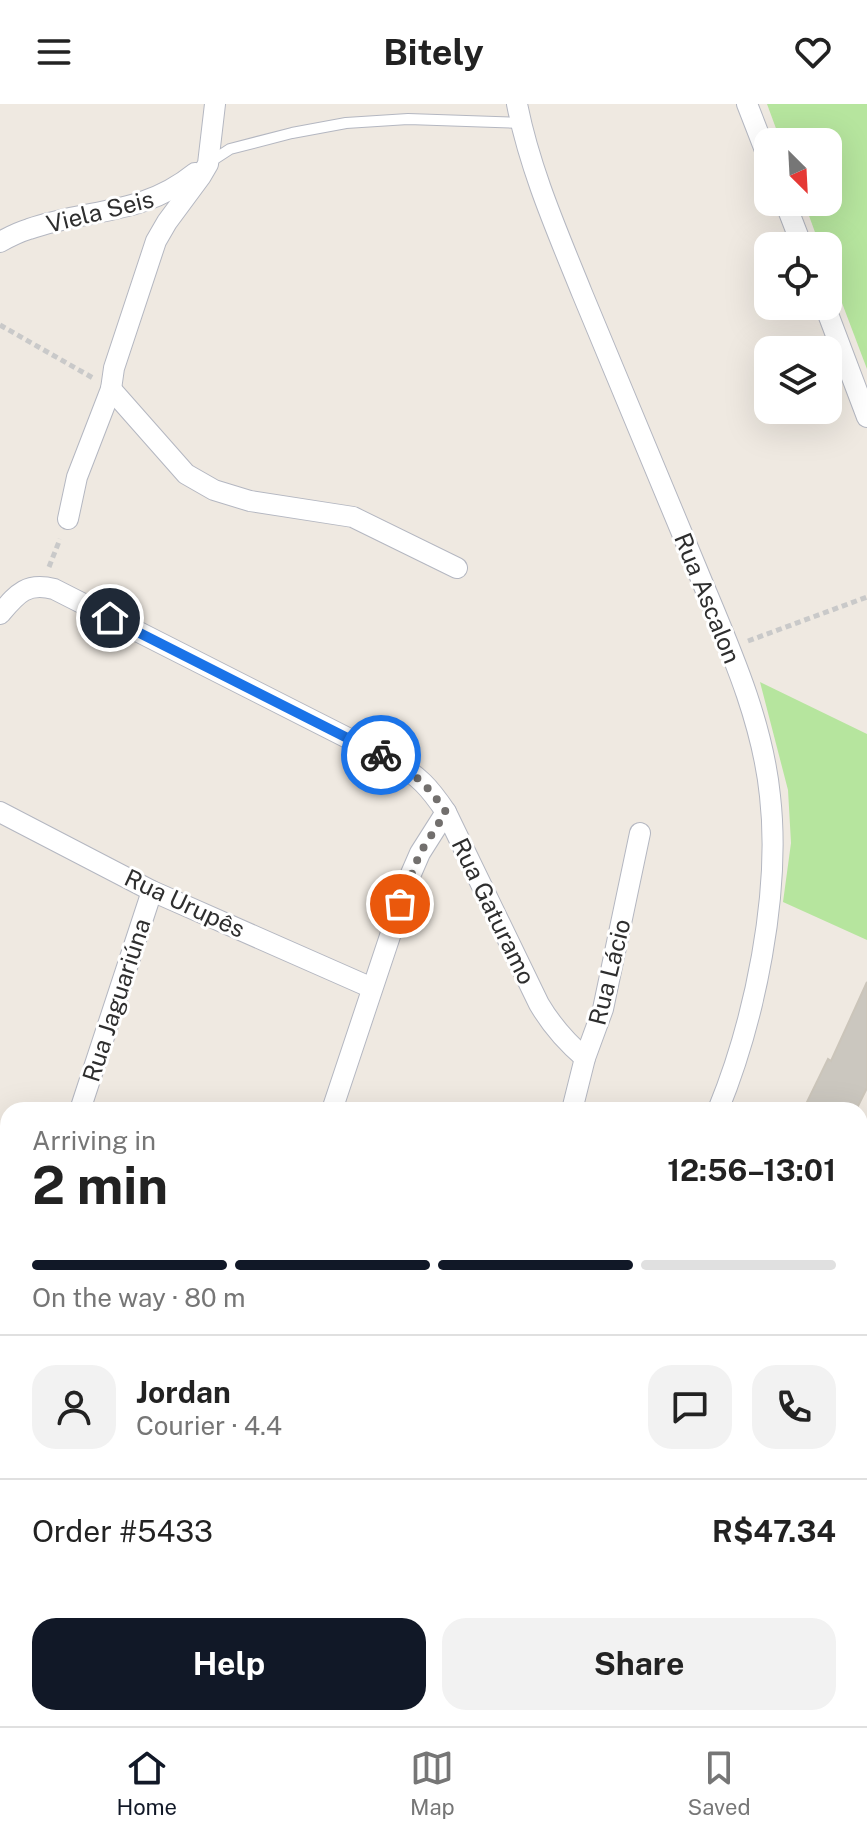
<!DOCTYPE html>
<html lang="en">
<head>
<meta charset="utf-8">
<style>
  :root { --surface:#fff; --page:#f2f2f2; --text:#222; --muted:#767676; --line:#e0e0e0; --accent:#111827 }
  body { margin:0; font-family:"Public Sans",sans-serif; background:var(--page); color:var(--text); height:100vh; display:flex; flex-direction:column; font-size:30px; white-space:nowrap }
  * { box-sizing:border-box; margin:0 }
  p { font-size:26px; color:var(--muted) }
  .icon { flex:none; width:44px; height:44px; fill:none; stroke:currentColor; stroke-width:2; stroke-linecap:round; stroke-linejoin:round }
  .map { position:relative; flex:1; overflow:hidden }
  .details { position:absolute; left:0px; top:998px; width:868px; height:624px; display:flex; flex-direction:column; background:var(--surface); border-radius:24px 24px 0 0; box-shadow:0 8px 32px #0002 }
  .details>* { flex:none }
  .needle { width:52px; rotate:156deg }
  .tools { position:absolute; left:754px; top:24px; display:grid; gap:16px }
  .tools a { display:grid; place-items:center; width:88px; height:88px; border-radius:16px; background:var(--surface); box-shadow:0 8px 32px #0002; font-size:40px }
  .pin { position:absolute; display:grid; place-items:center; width:68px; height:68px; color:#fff; margin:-34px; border:4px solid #fff; border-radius:50%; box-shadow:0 2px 8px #0007 }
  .courier { position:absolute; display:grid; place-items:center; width:80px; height:80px; margin:-40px; border:6px solid #1a73e8; border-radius:50%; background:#fff; color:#222; box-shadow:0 2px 10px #0007 }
  .headline em { font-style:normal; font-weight:700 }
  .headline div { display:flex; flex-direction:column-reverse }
  .headline { display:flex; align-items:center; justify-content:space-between; height:136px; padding:0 32px }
  h1 { font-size:52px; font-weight:700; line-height:60px }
  .bar { display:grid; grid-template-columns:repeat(4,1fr); gap:12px 8px; align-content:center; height:96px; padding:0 32px }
  .bar i { height:10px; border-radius:6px; background:var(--line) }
  .bar .current { background:var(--accent) }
  .bar p { grid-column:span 4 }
  .line { display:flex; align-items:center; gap:20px; padding:0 32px; border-top:2px solid var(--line) }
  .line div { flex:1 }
  .round { display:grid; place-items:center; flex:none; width:84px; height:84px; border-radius:24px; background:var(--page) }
  .action { display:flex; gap:16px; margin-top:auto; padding:16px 32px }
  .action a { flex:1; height:92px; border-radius:24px; background:var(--accent); color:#fff; font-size:32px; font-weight:700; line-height:92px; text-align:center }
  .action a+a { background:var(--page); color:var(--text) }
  header { display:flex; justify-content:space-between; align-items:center; height:104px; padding:0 32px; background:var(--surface); font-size:36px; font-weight:700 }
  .tab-bar { display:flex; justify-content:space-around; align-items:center; height:112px; border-top:2px solid var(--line); background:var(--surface); font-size:22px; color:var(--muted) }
  .tab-bar a { display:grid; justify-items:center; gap:4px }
  .tab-bar .current { color:var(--accent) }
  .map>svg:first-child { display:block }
  .green { fill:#b6e59e }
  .building { fill:#cbc7bf; stroke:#cbc5ba; stroke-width:2 }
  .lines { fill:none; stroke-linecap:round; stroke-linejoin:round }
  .lane-casing { stroke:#b4b7c1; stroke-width:12 }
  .street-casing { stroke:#b4b7c1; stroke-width:22 }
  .secondary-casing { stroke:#b4b7c1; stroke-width:32 }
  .path { stroke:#c9c9c9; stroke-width:5; stroke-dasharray:6 4; stroke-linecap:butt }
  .lane { stroke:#fff; stroke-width:10 }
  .street { stroke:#fff; stroke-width:20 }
  .secondary { stroke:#fff; stroke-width:30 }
  .done { stroke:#726f6d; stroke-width:8; stroke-dasharray:0 14.4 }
  .route { stroke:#1a73e8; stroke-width:10 }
  .labels { text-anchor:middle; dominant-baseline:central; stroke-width:6; stroke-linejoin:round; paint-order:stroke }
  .street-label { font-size:24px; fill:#2e2e2e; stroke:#fff }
</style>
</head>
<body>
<header><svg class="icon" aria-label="menu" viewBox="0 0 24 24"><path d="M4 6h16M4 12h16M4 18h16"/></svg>Bitely<svg class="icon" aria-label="heart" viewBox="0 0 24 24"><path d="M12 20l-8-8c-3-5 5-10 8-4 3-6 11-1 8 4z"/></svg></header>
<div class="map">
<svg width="867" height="1622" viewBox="0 0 867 1622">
  <rect width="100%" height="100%" fill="#efe9e1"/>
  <!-- green -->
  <g class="green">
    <polygon points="767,0 867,0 867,265 828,162 828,142 820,142 804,98 828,98 828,38 781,38"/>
    <polygon points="760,578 867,630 867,836 783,798 791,739 788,686"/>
  </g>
  <!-- building -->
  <g class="building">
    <polygon points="867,878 867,984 856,1006 817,1006 806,1000 828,955 831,957"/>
    <polygon points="860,1048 867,1051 867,1061 860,1075"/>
    <polygon points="867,1097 867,1184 860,1181 860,1111"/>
  </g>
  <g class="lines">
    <!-- lane casing -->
    <g class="lane-casing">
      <polyline id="lane" points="210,58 230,45 292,29 346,19 408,15 521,19"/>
    </g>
    <!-- street casing -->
    <g class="street-casing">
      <g id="street">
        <path d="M517,0C530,66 557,127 582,189C619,280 658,371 696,463C726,536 762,612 770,692C781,789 755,916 718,1006"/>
        <polyline points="747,0 768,54"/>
        <polyline points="785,98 802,142"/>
        <path d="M0,138C9,133 19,128 29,125C89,104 142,112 195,69"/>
        <polyline points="825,202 867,313"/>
        <polyline points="111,285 186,370 214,386 250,397 353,413 457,464"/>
        <polyline points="68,415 77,373 111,285 114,264 156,137 167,118 201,72 208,60 215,0"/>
        <path d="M0,510C17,490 26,478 54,485L393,657C419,672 429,683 446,708L539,900C552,922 566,938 585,954"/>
        <polyline points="0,708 152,787 372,884"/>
        <polyline points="80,1006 152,787"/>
        <polyline points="332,1006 410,772 420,749 446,708"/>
        <polyline points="572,1006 585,954 603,905 640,729"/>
        <polyline points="0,1249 8,1225"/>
        <polyline points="142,1622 144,1614"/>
        <polyline points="404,1622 409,1614"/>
      </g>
    </g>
    <!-- secondary casing -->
    <g class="secondary-casing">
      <g id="secondary">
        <polyline points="860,1360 867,1346"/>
        <polyline points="714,1622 719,1614"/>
      </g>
    </g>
    <!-- path -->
    <g class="path">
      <polyline points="0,221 93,274"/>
      <polyline points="49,463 60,435"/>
      <polyline points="748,537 867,493"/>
    </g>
    <!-- lane -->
    <use href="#lane" class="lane"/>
    <!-- street -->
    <use href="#street" class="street"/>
    <!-- secondary -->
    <use href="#secondary" class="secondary"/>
  </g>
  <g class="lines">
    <!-- done -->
    <path class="done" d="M381,651C414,668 426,679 446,708L420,749L400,800"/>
    <!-- route -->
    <polyline class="route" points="110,514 381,651"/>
  </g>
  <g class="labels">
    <!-- street labels -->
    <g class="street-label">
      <text transform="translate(100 107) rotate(-14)">Viela Seis</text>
      <text transform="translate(708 494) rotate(68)">Rua Ascalon</text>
      <text transform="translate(185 799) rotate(25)">Rua Urupês</text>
      <text transform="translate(494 807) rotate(64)">Rua Gaturamo</text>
      <text transform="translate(609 868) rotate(-76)">Rua Lácio</text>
      <text transform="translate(116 896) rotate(-72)">Rua Jaguariúna</text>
    </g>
  </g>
</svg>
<div class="tools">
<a><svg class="needle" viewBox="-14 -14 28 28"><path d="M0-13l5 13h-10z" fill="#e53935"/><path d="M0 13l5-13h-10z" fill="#767676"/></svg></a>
<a><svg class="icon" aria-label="locate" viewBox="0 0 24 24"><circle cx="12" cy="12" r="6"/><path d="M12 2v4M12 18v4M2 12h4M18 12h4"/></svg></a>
<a><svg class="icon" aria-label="layers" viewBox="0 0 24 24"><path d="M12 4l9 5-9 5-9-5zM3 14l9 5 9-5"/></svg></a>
</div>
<div class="pin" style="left:400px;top:800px;background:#ea580c"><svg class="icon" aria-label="bag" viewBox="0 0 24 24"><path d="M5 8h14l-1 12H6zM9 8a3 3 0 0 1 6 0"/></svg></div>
<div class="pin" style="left:110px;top:514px;background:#1f2937"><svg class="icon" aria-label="home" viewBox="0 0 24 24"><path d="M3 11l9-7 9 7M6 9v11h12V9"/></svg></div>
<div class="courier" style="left:381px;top:651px"><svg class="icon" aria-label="bike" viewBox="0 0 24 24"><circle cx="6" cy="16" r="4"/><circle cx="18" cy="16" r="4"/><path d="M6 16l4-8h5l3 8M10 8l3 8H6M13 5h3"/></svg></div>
<section class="details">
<div class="headline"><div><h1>2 min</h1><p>Arriving in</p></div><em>12:56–13:01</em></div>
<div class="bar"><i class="current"></i><i class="current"></i><i class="current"></i><i></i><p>On the way · 80 m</p></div>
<div class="line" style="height:144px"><a class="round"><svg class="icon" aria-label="person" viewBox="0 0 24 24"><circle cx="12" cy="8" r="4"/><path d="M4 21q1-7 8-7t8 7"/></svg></a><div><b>Jordan</b><p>Courier · 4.4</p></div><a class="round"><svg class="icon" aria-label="chat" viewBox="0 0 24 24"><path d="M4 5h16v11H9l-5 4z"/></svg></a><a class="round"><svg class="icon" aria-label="phone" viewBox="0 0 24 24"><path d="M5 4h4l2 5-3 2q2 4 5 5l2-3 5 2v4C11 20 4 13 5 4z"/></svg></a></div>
<div class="line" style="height:104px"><div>Order #5433</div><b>R$47.34</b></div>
<div class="action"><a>Help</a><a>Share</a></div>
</section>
</div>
<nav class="tab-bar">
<a class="current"><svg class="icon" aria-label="home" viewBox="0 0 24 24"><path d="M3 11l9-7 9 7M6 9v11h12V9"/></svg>Home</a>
<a><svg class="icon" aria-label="map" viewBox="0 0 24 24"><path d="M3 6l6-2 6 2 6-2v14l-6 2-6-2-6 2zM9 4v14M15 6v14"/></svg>Map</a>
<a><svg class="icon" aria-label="saved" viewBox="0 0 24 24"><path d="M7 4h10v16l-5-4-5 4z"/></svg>Saved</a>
</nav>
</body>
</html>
